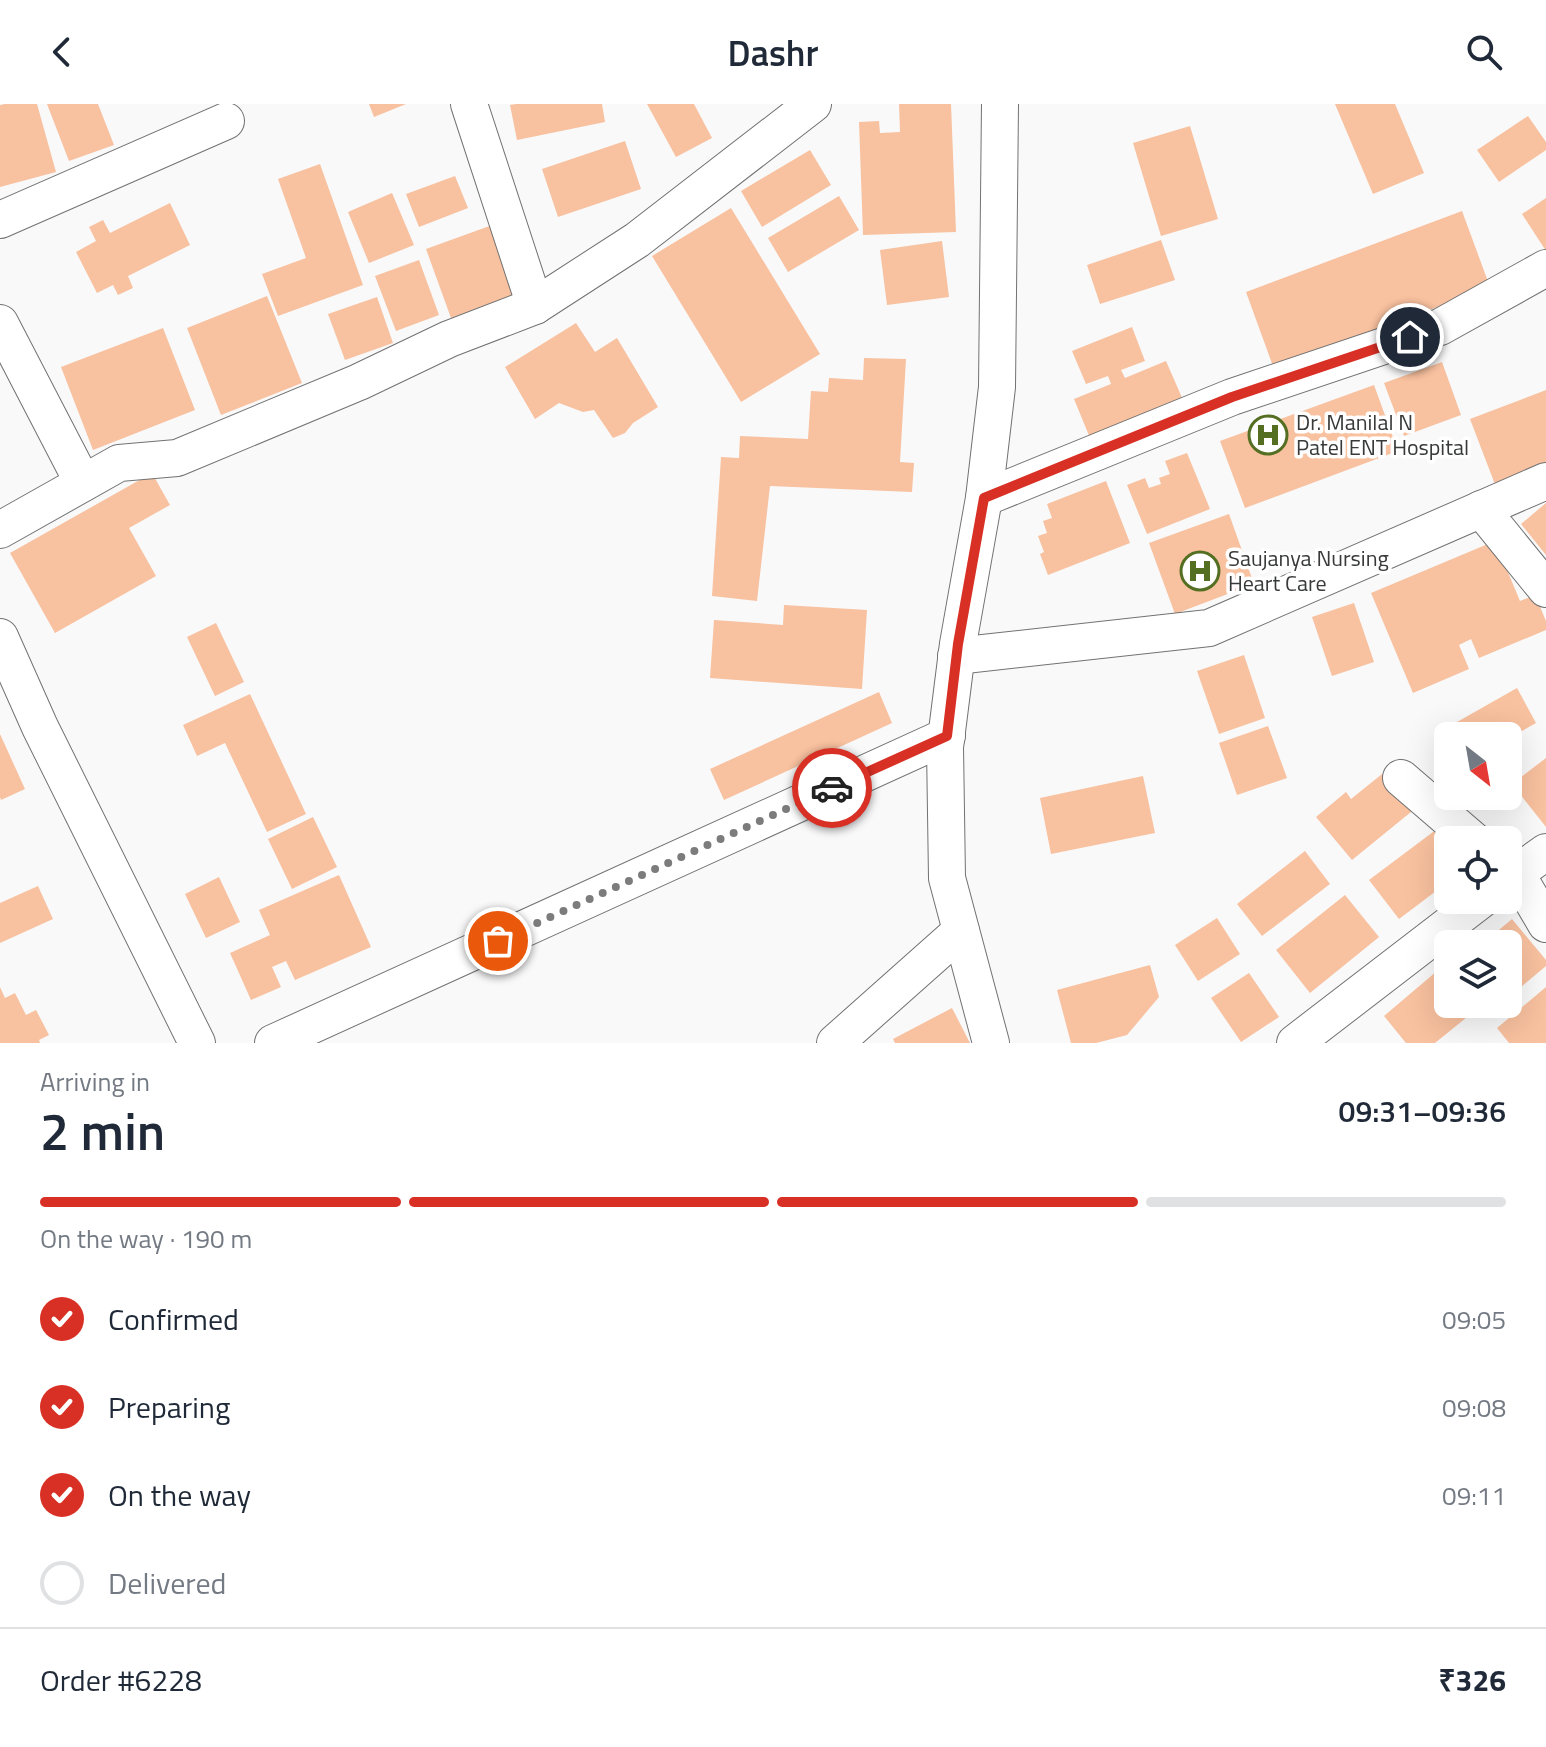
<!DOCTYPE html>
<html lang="en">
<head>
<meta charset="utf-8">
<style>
  :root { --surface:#fff; --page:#f6f6f7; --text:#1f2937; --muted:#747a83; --line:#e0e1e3; --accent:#d93025 }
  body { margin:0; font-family:"Titillium Web",sans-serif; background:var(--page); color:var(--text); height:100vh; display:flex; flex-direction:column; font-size:30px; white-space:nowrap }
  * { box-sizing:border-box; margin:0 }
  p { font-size:26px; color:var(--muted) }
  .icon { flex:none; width:44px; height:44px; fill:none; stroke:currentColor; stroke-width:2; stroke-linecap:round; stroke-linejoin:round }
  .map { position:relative; height:939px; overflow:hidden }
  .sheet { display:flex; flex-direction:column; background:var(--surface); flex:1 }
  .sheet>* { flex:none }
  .needle { width:52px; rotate:149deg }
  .tools { position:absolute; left:1434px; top:618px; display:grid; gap:16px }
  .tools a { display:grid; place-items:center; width:88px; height:88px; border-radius:12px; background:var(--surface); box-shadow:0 8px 32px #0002; font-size:40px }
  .pin { position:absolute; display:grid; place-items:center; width:68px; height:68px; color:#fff; margin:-34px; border:4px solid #fff; border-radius:50%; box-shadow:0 2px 8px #0007 }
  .courier { position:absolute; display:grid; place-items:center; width:80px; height:80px; margin:-40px; border:6px solid #d93025; border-radius:50%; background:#fff; color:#222; box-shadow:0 2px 10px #0007 }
  .head em { font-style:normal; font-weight:600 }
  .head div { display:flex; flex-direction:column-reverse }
  .head { display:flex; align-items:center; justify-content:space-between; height:136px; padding:0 40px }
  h1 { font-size:52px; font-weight:600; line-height:60px }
  .bar { display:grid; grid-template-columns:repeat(4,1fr); gap:12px 8px; align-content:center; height:96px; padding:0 40px }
  .bar i { height:10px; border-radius:6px; background:var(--line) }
  .bar .current { background:var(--accent) }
  .bar p { grid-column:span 4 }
  .line { display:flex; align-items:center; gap:20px; padding:0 40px; border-top:2px solid var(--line) }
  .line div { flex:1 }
  ol { padding:0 40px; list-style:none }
  li { display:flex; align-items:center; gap:24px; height:88px }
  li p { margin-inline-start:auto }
  li .icon { padding:8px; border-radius:50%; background:var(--accent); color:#fff; stroke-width:4 }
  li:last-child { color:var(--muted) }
  li i { width:44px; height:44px; border:4px solid var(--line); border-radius:50% }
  header { display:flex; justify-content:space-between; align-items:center; height:104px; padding:0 40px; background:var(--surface); font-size:36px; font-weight:600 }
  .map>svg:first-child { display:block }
  .building { fill:#f8c19f }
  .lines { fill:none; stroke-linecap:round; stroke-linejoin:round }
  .minor-casing { stroke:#717273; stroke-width:38 }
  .minor { stroke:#fff; stroke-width:36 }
  .done { stroke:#7c7c7d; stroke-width:8; stroke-dasharray:0 14.4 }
  .route { stroke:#d93025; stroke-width:10 }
  .labels { text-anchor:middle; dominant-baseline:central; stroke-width:7; stroke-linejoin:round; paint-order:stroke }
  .poi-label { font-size:22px; fill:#383939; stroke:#fff; text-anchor:start }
</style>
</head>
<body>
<header><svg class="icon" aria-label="back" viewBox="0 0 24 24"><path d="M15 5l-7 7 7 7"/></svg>Dashr<svg class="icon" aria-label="search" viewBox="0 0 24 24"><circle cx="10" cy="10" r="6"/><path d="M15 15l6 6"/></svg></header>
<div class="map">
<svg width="1546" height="939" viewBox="0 0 1546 939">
  <rect width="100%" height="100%" fill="#f9f9fa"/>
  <!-- building -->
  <g class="building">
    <polygon points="5,0 37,0 56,68 0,83 0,1"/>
    <polygon points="47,0 98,0 114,41 69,57"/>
    <polygon points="369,0 406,0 374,13"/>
    <polygon points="516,0 602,0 605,18 517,36 510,1"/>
    <polygon points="647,0 694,0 712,34 676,53"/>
    <polygon points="899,0 951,0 956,128 863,131 859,18 879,17 880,29 900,28"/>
    <polygon points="1335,0 1395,0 1424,69 1373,90"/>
    <polygon points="1528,12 1546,38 1546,46 1499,78 1477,46"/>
    <polygon points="1190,22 1218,115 1161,132 1133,39"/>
    <polygon points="625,37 641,85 558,113 542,65"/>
    <polygon points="810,46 831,81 762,123 741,87"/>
    <polygon points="320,60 363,181 278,212 262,170 306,154 278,75"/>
    <polygon points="455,72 468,104 419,123 406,90"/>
    <polygon points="392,89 414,141 369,159 348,108"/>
    <polygon points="839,92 859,126 788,168 768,134"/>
    <polygon points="1546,94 1546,147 1522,110"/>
    <polygon points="170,99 190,141 128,172 133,184 118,191 113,181 97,189 76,148 96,137 89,123 103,116 110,129"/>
    <polygon points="731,104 820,250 741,298 652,152"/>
    <polygon points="1462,107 1490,183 1274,265 1246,188"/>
    <polygon points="495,120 519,189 451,214 426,145"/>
    <polygon points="1161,136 1175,176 1100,200 1087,161"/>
    <polygon points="942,137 949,193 887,201 880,146"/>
    <polygon points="419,156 439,211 396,227 375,172"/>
    <polygon points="267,192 302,279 221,311 187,224"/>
    <polygon points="377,193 393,239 345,256 328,210"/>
    <polygon points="576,219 595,248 617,234 658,303 633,319 625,329 613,334 594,306 583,308 559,299 535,315 505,263"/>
    <polygon points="1132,223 1145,257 1121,266 1125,274 1166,257 1183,296 1090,334 1074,295 1111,280 1108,272 1086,280 1072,247"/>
    <polygon points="163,224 195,306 93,346 61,263"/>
    <polygon points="864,254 906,255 900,358 914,359 912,388 770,382 757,497 712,492 721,353 739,354 740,332 808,335 811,287 828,288 829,274 863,276"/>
    <polygon points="1442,258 1461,311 1404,332 1384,279"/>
    <polygon points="1374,281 1398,347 1245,404 1220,337"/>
    <polygon points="1546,286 1546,364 1496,383 1470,315"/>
    <polygon points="1187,349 1210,405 1147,430 1127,381 1145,374 1149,384 1161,380 1159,374 1170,370 1165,357"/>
    <polygon points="152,369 170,401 129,424 156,472 55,529 10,449"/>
    <polygon points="1106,377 1130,439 1048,471 1040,450 1044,448 1038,432 1047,429 1043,417 1052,414 1047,400"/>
    <polygon points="1546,399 1546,451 1521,420"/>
    <polygon points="1229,410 1254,480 1175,510 1149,439"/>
    <polygon points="1495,437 1520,497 1535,491 1546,517 1546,526 1479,554 1471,535 1459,541 1469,565 1413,589 1371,489"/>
    <polygon points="1354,499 1374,558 1332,572 1312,513"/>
    <polygon points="784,501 867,506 862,585 710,574 714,516 783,521"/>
    <polygon points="216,519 244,578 215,592 187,533"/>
    <polygon points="1244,551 1265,614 1219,630 1197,567"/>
    <polygon points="1517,584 1536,619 1508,635 1508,632 1456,632 1450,622"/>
    <polygon points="879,588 892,619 724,696 710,665"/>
    <polygon points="250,590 306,710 267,728 225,639 197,652 183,621"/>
    <polygon points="1268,622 1287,674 1237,691 1219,639"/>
    <polygon points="0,630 25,685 1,696 0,693"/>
    <polygon points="1546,654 1546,723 1512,680"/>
    <polygon points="1392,662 1422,699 1352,756 1316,713 1346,688 1351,695"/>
    <polygon points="1143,672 1155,729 1051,750 1040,694"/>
    <polygon points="313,713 337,763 292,785 268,735"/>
    <polygon points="1441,722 1448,736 1448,778 1399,815 1369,776"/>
    <polygon points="1305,747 1330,780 1262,832 1237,800"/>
    <polygon points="339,771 371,843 295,876 286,857 272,863 281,883 251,896 230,849 270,831 259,806"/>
    <polygon points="219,773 240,818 206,834 185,790"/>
    <polygon points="38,782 53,815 0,839 0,799"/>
    <polygon points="1345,791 1379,833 1310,889 1276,846"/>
    <polygon points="1217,814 1240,850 1198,877 1175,841"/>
    <polygon points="1512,815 1546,856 1546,862 1508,894 1508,840 1482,840"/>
    <polygon points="1150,861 1159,893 1127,931 1096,939 1071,939 1057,886"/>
    <polygon points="1437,867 1448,880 1448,900 1465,900 1472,909 1435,939 1406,939 1384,912"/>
    <polygon points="1249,869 1279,913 1241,938 1211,894"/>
    <polygon points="0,883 5,894 15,889 26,911 36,906 49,931 39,936 40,939 0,939"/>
    <polygon points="1546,883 1546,939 1509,939 1497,924"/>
    <polygon points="952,904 970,939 895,939 893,935"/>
  </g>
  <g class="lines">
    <!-- minor casing -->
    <g class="minor-casing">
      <g id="minor">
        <polyline points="469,0 535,202"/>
        <polyline points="0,116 226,17"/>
        <polyline points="0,219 83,379"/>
        <polyline points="984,394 1232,293 1440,223 1546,164"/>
        <polyline points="1481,405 1546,485"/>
        <polyline points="0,426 119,359 177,354 359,278 449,235 535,202 637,136 813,0"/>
        <polyline points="0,533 40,623 197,939"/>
        <polyline points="956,552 1209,524 1546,377"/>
        <polyline points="1401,674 1473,736"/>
        <polyline points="1508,764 1516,769 1546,820"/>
        <polyline points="1508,775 1546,748"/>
        <polyline points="273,939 947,632"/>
        <polyline points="835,939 961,827"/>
        <polyline points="991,939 947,774 945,643 958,540 984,394 997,283 1000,0"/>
        <polyline points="1295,939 1481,796"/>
      </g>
    </g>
    <!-- minor -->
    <use href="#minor" class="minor"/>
  </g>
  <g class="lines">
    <!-- done -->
    <polyline class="done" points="498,837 832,684"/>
    <!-- route -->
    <polyline class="route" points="832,684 947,632 958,540 984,394 1232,293 1410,233"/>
  </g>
  <!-- icons -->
  <defs>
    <g id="hospital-ring" transform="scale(2)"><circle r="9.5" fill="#fff" stroke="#546f22" stroke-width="1.5"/><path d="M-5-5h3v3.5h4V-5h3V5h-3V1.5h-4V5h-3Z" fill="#546f22"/></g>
  </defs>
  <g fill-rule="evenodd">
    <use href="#hospital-ring" x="1268" y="331"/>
    <use href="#hospital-ring" x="1200" y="467"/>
  </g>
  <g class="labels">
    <!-- poi labels -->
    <g class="poi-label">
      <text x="1296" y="318">Dr. Manilal N<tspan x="1296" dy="25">Patel ENT Hospital</tspan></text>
      <text x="1228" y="454">Saujanya Nursing<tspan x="1228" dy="25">Heart Care</tspan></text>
    </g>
  </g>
</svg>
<div class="tools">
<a><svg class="needle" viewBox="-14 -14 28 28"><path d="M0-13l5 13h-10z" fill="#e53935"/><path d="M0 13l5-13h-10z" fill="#747a83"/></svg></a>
<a><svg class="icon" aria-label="locate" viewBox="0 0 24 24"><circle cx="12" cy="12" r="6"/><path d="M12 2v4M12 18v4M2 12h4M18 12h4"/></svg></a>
<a><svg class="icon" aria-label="layers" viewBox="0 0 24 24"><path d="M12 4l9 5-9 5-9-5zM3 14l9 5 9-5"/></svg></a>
</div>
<div class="pin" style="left:498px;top:837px;background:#ea580c"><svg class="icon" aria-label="bag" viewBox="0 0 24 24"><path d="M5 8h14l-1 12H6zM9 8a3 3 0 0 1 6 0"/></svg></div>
<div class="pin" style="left:1410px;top:233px;background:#1f2937"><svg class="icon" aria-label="home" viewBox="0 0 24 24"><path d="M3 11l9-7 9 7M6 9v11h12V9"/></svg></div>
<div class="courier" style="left:832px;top:684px"><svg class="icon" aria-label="car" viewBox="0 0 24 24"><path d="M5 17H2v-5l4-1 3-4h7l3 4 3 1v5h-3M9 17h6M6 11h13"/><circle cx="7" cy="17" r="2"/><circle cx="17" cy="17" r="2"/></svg></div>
</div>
<section class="sheet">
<div class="head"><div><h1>2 min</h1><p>Arriving in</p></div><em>09:31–09:36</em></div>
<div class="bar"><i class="current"></i><i class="current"></i><i class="current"></i><i></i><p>On the way · 190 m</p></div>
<ol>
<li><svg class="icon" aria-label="check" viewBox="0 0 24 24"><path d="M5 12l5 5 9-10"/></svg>Confirmed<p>09:05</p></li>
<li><svg class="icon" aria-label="check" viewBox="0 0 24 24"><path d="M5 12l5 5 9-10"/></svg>Preparing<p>09:08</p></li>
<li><svg class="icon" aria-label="check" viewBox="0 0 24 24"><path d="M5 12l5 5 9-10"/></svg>On the way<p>09:11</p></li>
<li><i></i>Delivered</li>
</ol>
<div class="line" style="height:104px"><div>Order #6228</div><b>₹326</b></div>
</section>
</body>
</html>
